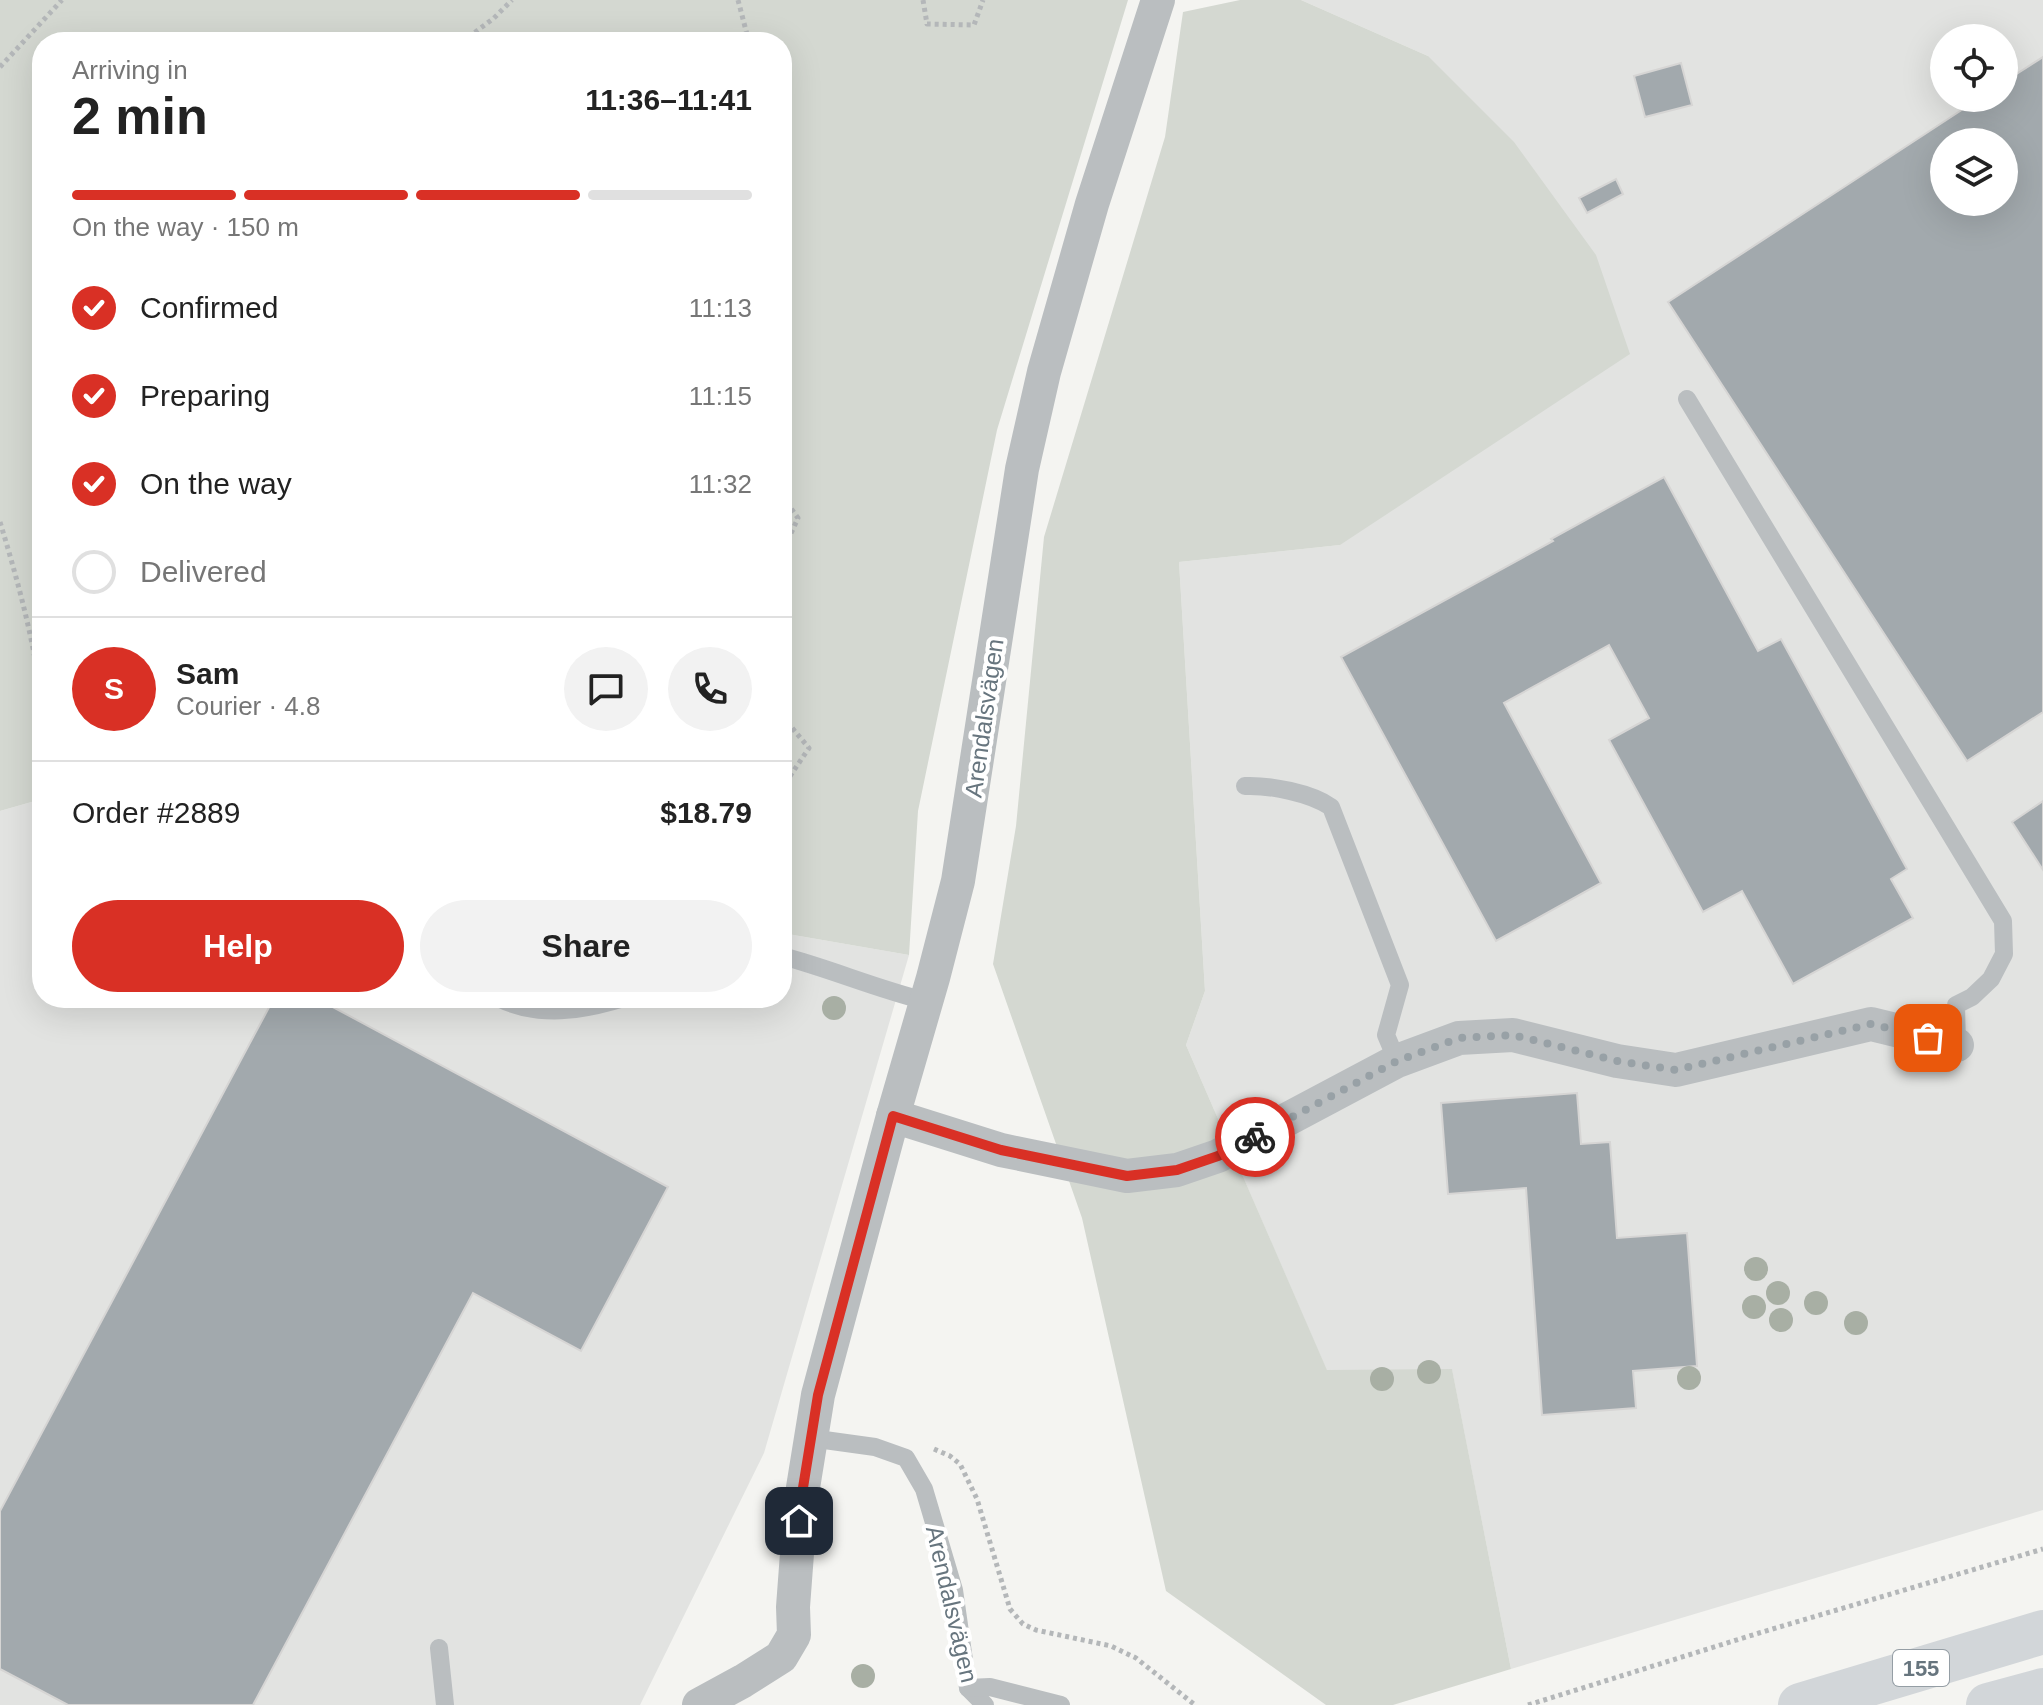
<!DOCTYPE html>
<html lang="en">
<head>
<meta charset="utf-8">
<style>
  :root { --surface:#fff; --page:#f2f2f2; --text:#222; --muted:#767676; --line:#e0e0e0; --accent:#d93025 }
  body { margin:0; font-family:Arial,sans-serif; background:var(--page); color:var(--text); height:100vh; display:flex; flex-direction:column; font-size:30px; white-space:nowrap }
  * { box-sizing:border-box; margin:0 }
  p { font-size:26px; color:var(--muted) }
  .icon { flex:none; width:44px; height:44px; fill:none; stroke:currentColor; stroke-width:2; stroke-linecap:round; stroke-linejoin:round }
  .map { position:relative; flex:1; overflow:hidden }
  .details { position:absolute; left:32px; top:32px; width:760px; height:976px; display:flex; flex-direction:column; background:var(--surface); border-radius:32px; box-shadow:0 8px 32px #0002 }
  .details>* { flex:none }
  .controls { position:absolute; left:1930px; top:24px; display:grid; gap:16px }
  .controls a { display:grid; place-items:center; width:88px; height:88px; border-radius:50%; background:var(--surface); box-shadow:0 8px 32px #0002; font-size:40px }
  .pin { position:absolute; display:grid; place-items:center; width:68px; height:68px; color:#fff; margin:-34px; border-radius:16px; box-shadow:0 4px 12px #0006 }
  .courier { position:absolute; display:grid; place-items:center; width:80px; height:80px; margin:-40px; border:6px solid #d93025; border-radius:50%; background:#fff; color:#222; box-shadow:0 2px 10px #0007 }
  .headline em { font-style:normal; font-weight:700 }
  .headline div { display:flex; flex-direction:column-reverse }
  .headline { display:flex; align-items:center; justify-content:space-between; height:136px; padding:0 40px }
  h1 { font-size:52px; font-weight:700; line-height:60px }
  .bar { display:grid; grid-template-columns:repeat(4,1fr); gap:12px 8px; align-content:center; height:96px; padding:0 40px }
  .bar i { height:10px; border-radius:6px; background:var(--line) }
  .bar .on { background:var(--accent) }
  .bar p { grid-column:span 4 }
  .line { display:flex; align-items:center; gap:20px; padding:0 40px; border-top:2px solid var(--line) }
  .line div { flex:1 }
  .round { display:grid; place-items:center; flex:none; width:84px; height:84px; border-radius:42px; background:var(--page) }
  ol { padding:0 40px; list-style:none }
  li { display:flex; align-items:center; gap:24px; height:88px }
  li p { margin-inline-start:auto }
  li .icon { padding:8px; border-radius:50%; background:var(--accent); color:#fff; stroke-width:4 }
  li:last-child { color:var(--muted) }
  li i { width:44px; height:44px; border:4px solid var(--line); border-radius:50% }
  .cta { display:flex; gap:16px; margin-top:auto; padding:16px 40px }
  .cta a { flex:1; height:92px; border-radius:48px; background:var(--accent); color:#fff; font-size:32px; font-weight:700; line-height:92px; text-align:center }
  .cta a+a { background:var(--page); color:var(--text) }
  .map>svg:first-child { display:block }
  .built { fill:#e2e3e1; fill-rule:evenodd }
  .green { fill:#d4d8d1 }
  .building { fill:#a2a9ad; stroke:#d6d5d4; stroke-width:2; fill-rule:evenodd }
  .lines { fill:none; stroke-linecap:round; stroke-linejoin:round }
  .path { stroke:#b4b7b9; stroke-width:5; stroke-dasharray:4 4; stroke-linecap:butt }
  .service { stroke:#babec0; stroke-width:18 }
  .minor { stroke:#babec0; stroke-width:34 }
  .primary { stroke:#d2d6d9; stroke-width:44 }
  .tree { fill:#a8afa4 }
  .done { stroke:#98a1a6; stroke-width:8; stroke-dasharray:0 14.4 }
  .route { stroke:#d93025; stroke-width:10 }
  .labels { text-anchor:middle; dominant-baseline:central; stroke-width:8; stroke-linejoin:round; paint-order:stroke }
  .shield { fill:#fff; stroke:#959ea5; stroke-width:2 }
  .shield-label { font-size:22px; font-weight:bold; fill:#67757e }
  .street-label { font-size:24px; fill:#67757e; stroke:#fff }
</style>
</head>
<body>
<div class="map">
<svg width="2043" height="1705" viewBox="0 0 2043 1705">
  <rect width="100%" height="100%" fill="#f4f4f1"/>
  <!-- built -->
  <g class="built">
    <path d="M1301,0H2043V1510L1511,1669L1452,1370L1327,1371L1186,1045L1205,991L1179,562L1340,545L1428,56ZM1944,38H2004V98H1944ZM1944,142H2004V202H1944Z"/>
    <polygon points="42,799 42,998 782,998 782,933 909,955 764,1453 640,1705 0,1705 0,811"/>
  </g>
  <!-- green -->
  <g class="green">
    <polygon points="0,0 1128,0 997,430 918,811 909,955 782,933 782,42 42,42 42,799 0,811"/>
    <polygon points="1240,0 1301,0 1428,56 1514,142 1596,255 1630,354 1340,545 1179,562 1205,991 1186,1045 1327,1370 1452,1369 1511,1669 1393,1705 1326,1705 1166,1591 1082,1218 993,964 1016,826 1044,537 1165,137 1183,12"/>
  </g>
  <!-- building -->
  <g class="building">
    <path d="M2043,57V712L1967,761L1668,302L1980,98H2004V82ZM1944,142H2004V202H1944Z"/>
    <polygon points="1681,63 1692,105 1645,117 1634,76"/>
    <polygon points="1616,179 1623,194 1587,213 1579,198"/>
    <polygon points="1664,477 1758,651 1781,639 1907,869 1891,879 1913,918 1793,984 1742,891 1703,912 1609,740 1649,718 1609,645 1504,703 1601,883 1496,941 1341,657 1553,541 1551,539"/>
    <polygon points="2043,801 2043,870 2012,822"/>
    <polygon points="274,998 316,998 668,1187 581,1351 473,1293 253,1705 68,1705 0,1669 0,1511"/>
    <polygon points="1577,1093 1581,1144 1610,1142 1617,1238 1687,1233 1697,1366 1633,1371 1636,1408 1542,1415 1526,1188 1448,1194 1441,1103"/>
  </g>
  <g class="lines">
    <!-- path -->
    <g class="path">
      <polyline points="738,0 749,42"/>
      <polyline points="923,0 927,24 974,25 983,0"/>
      <polyline points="462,42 494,18 512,0"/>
      <polyline points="0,67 62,0"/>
      <polyline points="782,496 798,518 782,553"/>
      <path d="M0,522C18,581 34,641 42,702"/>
      <polyline points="782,716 809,748 782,788"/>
      <polyline points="934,1449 950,1456 960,1464 977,1499 1010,1609 1023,1624 1036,1630 1111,1646 1136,1658 1195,1705"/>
      <polyline points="1528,1705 1759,1633 2043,1549"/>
    </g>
    <!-- service -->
    <g class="service">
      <polyline points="1687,399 2003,921 2004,954 1991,979 1972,997 1956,1005 1957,1045"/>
      <path d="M1245,786C1270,785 1311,793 1331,807L1400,985L1386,1035L1397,1061"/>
      <path d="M782,956C831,969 877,989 926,1001"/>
      <path d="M498,998C539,1018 582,1011 624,998"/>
      <polyline points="810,1438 875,1447 906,1458 924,1489 954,1590 968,1688 985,1705"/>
      <polyline points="439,1648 445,1705"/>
      <polyline points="968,1688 990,1687 1061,1705"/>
    </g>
    <!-- minor -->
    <g class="minor">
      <polyline points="893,1116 1001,1150 1127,1176 1177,1170 1218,1156 1397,1061 1459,1038 1513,1035 1617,1061 1676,1070 1871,1024 1957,1045"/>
      <polyline points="699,1705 743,1681 781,1657 794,1635 793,1607 801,1500 818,1395 893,1116 933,978 958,881 1022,469 1044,372 1092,204 1158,0"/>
    </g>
    <!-- primary -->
    <g class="primary">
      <polyline points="1800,1705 2043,1632"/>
      <polyline points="1988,1705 2043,1690"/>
    </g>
  </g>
  <!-- trees -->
  <g class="tree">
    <circle cx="834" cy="1008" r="12"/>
    <circle cx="1756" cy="1269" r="12"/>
    <circle cx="1778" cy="1293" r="12"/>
    <circle cx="1816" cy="1303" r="12"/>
    <circle cx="1754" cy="1307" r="12"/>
    <circle cx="1781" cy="1320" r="12"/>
    <circle cx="1856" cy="1323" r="12"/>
    <circle cx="1429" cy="1372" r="12"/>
    <circle cx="1689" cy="1378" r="12"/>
    <circle cx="1382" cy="1379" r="12"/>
    <circle cx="863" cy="1676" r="12"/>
  </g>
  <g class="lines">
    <!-- done -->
    <polyline class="done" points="1255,1137 1397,1061 1459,1038 1513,1035 1617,1061 1676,1070 1871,1024 1928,1038"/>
    <!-- route -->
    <polyline class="route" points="799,1521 801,1500 818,1395 893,1116 1001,1150 1127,1176 1177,1170 1218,1156 1255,1137"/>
  </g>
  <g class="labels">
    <!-- shield labels -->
    <rect class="shield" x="1893" y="1650" width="56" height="36" rx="6"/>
    <g class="shield-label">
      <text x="1921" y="1668">155</text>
    </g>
    <!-- street labels -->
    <g class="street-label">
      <text transform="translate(984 718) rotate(-82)">Arendalsvägen</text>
      <text transform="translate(952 1604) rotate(77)">Arendalsvägen</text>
    </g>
  </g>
</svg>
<div class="controls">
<a><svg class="icon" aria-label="locate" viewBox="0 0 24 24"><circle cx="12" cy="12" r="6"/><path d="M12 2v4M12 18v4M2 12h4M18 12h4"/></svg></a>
<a><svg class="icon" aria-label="layers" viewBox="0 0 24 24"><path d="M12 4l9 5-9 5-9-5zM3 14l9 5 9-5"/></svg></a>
</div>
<div class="pin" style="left:1928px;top:1038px;background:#ea580c"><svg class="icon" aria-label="bag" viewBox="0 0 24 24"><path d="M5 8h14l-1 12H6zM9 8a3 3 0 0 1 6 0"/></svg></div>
<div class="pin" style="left:799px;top:1521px;background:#1f2937"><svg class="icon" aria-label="home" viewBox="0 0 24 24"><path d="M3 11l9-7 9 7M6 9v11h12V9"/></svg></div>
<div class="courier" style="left:1255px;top:1137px"><svg class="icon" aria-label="bike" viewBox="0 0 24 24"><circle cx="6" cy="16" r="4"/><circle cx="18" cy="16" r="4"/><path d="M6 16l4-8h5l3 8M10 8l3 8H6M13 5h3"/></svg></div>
<section class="details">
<div class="headline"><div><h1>2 min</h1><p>Arriving in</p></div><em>11:36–11:41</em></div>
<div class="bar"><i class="on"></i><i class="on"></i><i class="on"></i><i></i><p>On the way · 150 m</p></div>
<ol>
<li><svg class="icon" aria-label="check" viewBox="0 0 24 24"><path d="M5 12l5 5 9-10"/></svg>Confirmed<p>11:13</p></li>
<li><svg class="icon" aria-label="check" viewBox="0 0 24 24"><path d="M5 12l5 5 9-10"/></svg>Preparing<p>11:15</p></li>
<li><svg class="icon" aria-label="check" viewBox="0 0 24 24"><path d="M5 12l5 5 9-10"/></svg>On the way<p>11:32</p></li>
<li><i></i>Delivered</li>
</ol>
<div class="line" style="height:144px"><b class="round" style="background:var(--accent);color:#fff">S</b><div><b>Sam</b><p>Courier · 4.8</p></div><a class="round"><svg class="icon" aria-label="chat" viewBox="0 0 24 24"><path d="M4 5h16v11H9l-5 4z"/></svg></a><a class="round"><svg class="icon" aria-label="phone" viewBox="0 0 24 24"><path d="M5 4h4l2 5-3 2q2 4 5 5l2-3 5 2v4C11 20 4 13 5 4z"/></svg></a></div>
<div class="line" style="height:104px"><div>Order #2889</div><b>$18.79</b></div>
<div class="cta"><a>Help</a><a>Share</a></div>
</section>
</div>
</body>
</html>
